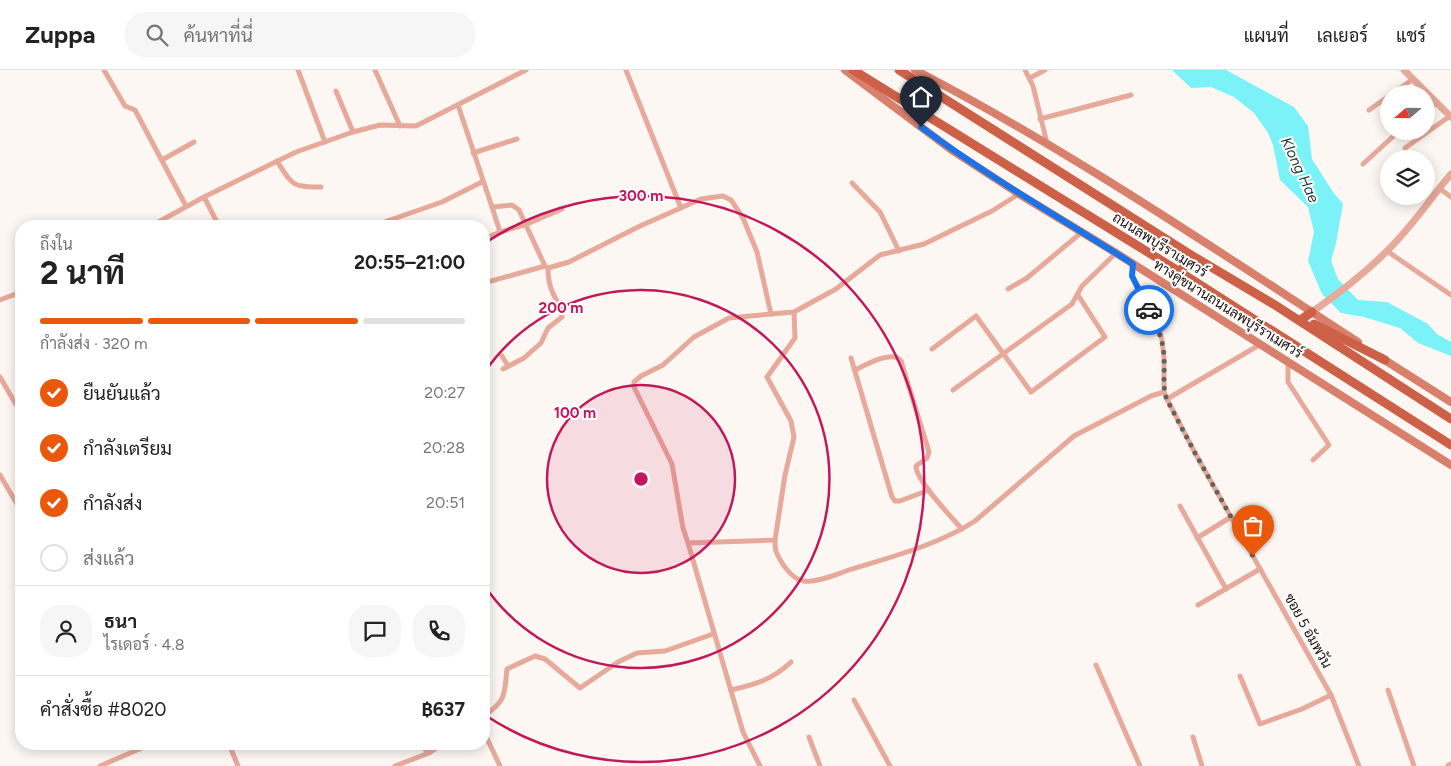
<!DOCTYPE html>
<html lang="th">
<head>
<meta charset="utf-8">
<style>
  :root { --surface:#fff; --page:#f6f6f6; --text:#222; --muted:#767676; --line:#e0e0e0; --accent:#ea580c }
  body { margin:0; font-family:Figtree,Sarabun,sans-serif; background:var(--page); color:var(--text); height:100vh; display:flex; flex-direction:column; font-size:19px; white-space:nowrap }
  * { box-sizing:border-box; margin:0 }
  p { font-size:16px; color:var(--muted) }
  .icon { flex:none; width:28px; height:28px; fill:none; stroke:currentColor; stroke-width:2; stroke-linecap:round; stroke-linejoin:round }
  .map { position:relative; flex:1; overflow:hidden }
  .sheet { position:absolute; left:15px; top:150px; width:475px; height:530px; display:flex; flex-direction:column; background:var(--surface); border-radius:20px; box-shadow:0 2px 12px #0003 }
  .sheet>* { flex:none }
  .needle { width:32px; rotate:250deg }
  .controls { position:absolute; left:1380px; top:15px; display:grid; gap:10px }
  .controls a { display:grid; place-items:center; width:55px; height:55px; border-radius:50%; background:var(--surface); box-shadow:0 2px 12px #0003; font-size:25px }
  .pin { position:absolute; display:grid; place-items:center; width:42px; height:42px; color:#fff; margin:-51px -21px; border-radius:50% 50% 50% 0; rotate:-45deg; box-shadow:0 0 5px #0007 }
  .pin .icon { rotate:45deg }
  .courier { position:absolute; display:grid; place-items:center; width:50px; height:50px; margin:-25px; border:4px solid #1a73e8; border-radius:50%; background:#fff; color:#222; box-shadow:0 1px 6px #0007 }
  .overview em { font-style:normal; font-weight:700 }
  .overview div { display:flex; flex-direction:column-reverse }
  .overview { display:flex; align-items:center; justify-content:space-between; height:85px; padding:0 25px }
  h1 { font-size:32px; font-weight:700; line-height:38px }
  .bar { display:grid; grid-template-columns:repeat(4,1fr); gap:8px 5px; align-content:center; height:60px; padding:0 25px }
  .bar i { height:6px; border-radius:4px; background:var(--line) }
  .bar .current { background:var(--accent) }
  .bar p { grid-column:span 4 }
  .line { display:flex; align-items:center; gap:12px; padding:0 25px; border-top:1px solid var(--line) }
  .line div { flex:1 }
  .round { display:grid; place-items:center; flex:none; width:52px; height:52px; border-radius:20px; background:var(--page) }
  ol { padding:0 25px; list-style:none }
  li { display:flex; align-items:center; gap:15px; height:55px }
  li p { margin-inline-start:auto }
  li .icon { padding:5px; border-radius:50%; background:var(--accent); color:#fff; stroke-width:4 }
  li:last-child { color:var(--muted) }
  li i { width:28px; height:28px; border:2px solid var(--line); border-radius:50% }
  header { display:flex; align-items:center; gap:30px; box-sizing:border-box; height:70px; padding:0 25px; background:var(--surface); border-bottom:1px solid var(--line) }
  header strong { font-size:24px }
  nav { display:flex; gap:28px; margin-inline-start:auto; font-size:18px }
  .search { width:350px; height:45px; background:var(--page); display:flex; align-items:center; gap:12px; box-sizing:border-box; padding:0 18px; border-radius:20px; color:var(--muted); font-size:19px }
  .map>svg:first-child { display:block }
  .water { fill:#7bf2f7 }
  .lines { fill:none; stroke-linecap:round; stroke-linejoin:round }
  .minor { stroke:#e6a99a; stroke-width:5 }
  .tertiary { stroke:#e6a99a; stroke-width:7 }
  .secondary { stroke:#d8806b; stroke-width:8 }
  .primary { stroke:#cc6147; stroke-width:9 }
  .done { stroke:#69625c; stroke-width:5; stroke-dasharray:0 9 }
  .route { stroke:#1a73e8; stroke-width:6 }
  .ring { fill:none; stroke:#c2185b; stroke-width:2.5 }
  .labels { text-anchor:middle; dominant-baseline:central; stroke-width:4; stroke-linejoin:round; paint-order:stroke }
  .street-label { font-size:14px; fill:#1a110b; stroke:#fff }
  .water-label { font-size:15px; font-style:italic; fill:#1f3536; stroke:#fff }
  .centre { fill:#c2185b; stroke:#fff; stroke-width:2.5 }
  .ring-label { font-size:15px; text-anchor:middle; font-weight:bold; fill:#c2185b; stroke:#fff; stroke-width:4; stroke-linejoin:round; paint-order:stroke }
</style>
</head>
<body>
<header>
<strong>Zuppa</strong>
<div class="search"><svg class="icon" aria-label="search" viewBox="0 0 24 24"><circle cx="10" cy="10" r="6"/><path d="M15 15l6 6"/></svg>ค้นหาที่นี่</div>
<nav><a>แผนที่</a><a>เลเยอร์</a><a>แชร์</a></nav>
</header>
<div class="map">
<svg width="1451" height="696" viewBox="0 0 1451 696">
  <rect width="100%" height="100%" fill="#fdf7f3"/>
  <!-- water -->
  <polygon class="water" points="1172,0 1226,0 1294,37 1308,56 1312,89 1333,122 1343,134 1336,173 1331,191 1338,209 1358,230 1387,232 1428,254 1437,264 1451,272 1451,286 1418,273 1400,258 1364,247 1341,243 1322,224 1308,191 1314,162 1308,137 1280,110 1273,75 1268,63 1254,43 1234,27 1211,17 1191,18"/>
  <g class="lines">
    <!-- minor -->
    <g class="minor">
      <polyline points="104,0 125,36 135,40 186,136"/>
      <polyline points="298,0 325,72"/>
      <polyline points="375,0 400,56"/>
      <polyline points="626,0 681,138"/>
      <polyline points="1025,0 1033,16 1047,73"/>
      <polyline points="1030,8 1045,0"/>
      <polyline points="336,21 353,62"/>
      <polyline points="1392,24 1413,9"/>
      <polyline points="458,35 492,137 512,135 519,140 545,196 548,198 569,192 640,156 701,129 723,126 731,130 743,148 757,182 771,244 794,242 836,219 880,185 924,174 992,141 1019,124"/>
      <polyline points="1369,40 1389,26"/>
      <polyline points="1426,41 1437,33"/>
      <polyline points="1040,49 1131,25"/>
      <polyline points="1405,78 1450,46"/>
      <polyline points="473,83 517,69"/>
      <polyline points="162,90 194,72"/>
      <path d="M277,91C293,116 292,117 321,117"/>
      <polyline points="1363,94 1399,61"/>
      <polyline points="852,113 880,142 899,181"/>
      <polyline points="1439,118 1451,127"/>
      <polyline points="204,127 219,156"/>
      <polyline points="492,137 500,162"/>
      <polyline points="151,156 204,127 296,82 353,62 380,55 416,56 526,0"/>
      <polyline points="373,156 442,132 482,112"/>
      <polyline points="484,169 500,162 527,154 562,139"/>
      <polyline points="1387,181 1451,225"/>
      <polyline points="1133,194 1132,206 1158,257 1162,270 1164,288 1164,322 1167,329 1195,383 1331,625 1359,696"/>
      <polyline points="484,213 545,196"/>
      <polyline points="1008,219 1027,208 1082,162"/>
      <polyline points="0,230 21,222"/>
      <polyline points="932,279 976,246 1031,322 1105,267 1078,225"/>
      <polyline points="502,286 508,296"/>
      <polyline points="851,288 892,427 895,431 900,431 929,420"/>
      <polyline points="1288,292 1288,312 1329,375 1313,390"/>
      <path d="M503,299L524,288L541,273L548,258L562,247C562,236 556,231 552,221C549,214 548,205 548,198"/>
      <path d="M855,300C865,295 893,279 901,291L929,382L927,388L916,396C915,409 952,448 962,459"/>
      <polyline points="0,307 21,343"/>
      <polyline points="953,320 1072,234 1082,216 1116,183"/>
      <polyline points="1167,329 1261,274"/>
      <polyline points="0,405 21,441"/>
      <polyline points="1180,436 1226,519"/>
      <polyline points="1197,468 1231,447"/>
      <path d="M775,470C775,473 775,478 776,481C780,492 792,510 804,511C817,513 837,504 849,500C891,487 938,475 975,451L1074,366L1151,326L1164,322"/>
      <polyline points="688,473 683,458 672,394 634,317 634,312 641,306 663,295 694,267 729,248 771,244"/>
      <polyline points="1198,535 1260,499"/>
      <polyline points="1096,595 1140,696"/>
      <polyline points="1240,606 1260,654 1302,639 1331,625"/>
      <path d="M731,620C756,614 772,610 791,592"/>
      <polyline points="1388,620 1414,696"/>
      <polyline points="854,630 890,696"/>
      <path d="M484,646C507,630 504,625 507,599L535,586L545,589L580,618L618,592L637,583L665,581L713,564"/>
      <polyline points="484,662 500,696"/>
      <polyline points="809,667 820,696"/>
      <polyline points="1193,667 1202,696"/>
      <polyline points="229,674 238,696"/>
      <polyline points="419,674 429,683 443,674"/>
      <polyline points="100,696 151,674"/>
      <polyline points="395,696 429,683"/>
      <polyline points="760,696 743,662 688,473 775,470 785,405 794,367 791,351 767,307 795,268 794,242"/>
    </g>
    <!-- tertiary -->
    <g class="tertiary">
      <polyline points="1404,0 1451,47"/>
      <path d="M1312,242C1338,224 1364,204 1387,181C1411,158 1430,129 1451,104"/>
      <polyline points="1449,696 1451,695"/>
    </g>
    <!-- secondary -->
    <g class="secondary">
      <polyline points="845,0 953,81 1019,124 1116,183 1451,395"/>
      <path d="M915,0C1069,80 1213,178 1358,272"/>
      <polyline points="1380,287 1451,332"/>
    </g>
    <!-- primary -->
    <g class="primary">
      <polyline points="853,0 1180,202 1451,375"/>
      <polyline points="899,0 1191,185 1275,235 1451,349"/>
      <polyline points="1180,202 1191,185"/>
      <polyline points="1302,249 1312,242"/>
      <polyline points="1314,254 1385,290"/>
    </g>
  </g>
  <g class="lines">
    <!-- done -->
    <path class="done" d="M1149,240C1157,256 1164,271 1164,289C1165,303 1162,317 1167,330L1195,383L1253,486"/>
    <!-- route -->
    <path class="route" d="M921,57C989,107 1062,149 1133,194L1132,206L1149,240"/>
  </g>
  <!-- distance rings -->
  <circle cx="641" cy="409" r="94" fill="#c2185b" fill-opacity=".12"/>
  <g class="ring">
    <circle cx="641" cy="409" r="94"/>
    <path d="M484 303A189 189 0 1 1 484 515"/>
    <path d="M485 173A283 283 0 1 1 485 645"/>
  </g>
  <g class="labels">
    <!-- street labels -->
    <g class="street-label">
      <text transform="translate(1160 175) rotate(32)">ถนนลพบุรีราเมศวร์</text>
      <text transform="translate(1228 239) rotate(32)">ทางคู่ขนานถนนลพบุรีราเมศวร์</text>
      <text transform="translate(1308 561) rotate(61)">ซอย 5 อัมพวัน</text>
    </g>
    <!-- water labels -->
    <g class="water-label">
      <text transform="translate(1300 100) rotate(65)">Klong Hae</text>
    </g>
  </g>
  <circle cx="641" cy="409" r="8" class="centre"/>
  <g class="ring-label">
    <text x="641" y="131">300 m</text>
    <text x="561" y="243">200 m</text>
    <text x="575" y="348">100 m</text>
  </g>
</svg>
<div class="controls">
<a><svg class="needle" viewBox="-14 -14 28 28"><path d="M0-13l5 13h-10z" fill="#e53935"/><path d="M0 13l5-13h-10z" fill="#767676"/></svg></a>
<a><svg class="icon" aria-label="layers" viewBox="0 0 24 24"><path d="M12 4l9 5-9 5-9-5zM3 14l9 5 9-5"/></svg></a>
</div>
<div class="pin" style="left:1253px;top:486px;background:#ea580c"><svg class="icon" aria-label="bag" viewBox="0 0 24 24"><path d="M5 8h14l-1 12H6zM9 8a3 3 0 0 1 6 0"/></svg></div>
<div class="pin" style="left:921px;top:57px;background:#1f2937"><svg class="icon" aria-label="home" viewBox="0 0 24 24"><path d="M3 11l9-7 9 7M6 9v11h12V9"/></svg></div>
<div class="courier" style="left:1149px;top:240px"><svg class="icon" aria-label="car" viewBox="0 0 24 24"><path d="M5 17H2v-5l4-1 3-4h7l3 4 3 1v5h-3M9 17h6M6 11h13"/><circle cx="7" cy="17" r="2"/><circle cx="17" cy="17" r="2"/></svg></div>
<section class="sheet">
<div class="overview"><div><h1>2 นาที</h1><p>ถึงใน</p></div><em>20:55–21:00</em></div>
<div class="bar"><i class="current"></i><i class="current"></i><i class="current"></i><i></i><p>กำลังส่ง · 320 m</p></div>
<ol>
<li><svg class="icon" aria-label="check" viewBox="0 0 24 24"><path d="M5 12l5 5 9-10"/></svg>ยืนยันแล้ว<p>20:27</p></li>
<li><svg class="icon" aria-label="check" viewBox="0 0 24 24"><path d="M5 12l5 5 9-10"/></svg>กำลังเตรียม<p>20:28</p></li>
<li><svg class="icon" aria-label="check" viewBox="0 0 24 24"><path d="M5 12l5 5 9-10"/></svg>กำลังส่ง<p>20:51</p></li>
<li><i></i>ส่งแล้ว</li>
</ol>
<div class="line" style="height:90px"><a class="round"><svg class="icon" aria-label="person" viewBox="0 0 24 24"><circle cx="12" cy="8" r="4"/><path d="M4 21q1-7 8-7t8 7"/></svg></a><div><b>ธนา</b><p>ไรเดอร์ · 4.8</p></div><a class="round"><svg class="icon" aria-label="chat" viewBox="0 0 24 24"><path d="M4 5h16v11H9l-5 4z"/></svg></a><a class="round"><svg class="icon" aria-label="phone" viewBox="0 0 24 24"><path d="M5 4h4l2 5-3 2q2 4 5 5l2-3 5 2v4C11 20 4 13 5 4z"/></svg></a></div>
<div class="line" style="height:65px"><div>คำสั่งซื้อ #8020</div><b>฿637</b></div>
</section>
</div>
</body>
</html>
